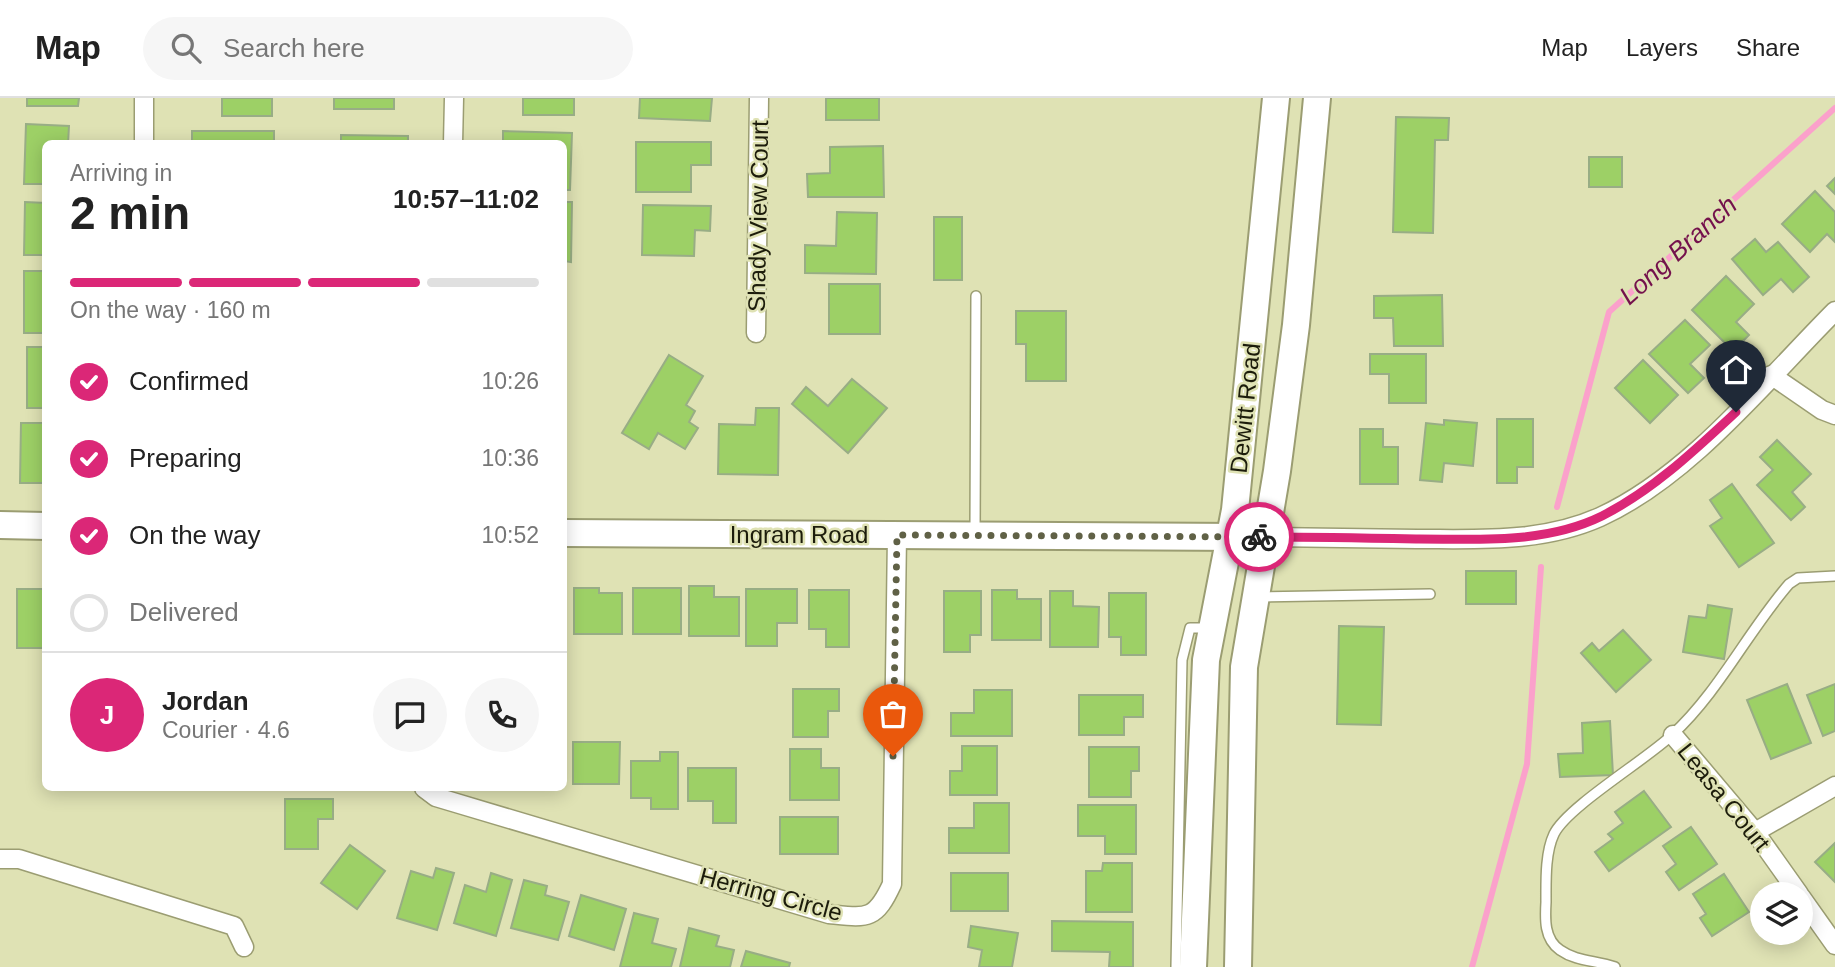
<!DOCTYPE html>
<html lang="en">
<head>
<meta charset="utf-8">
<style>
  :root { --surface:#fff; --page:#f6f6f6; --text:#222; --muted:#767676; --line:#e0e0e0; --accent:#db2777 }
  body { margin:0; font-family:Helvetica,sans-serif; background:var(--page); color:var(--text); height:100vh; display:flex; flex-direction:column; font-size:26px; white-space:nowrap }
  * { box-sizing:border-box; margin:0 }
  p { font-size:23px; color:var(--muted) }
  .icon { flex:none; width:38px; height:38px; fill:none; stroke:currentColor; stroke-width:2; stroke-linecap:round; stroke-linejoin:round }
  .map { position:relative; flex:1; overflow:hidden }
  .details { position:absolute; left:42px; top:42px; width:525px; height:651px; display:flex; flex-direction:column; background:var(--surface); border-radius:10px; box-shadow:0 4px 18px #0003 }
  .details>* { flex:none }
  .controls { position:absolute; left:1750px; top:784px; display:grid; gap:14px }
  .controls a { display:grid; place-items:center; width:63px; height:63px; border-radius:50%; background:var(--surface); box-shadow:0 4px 18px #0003; font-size:35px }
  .pin { position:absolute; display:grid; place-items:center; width:60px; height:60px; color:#fff; margin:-72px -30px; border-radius:50% 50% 50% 0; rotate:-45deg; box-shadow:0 0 7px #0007 }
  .pin .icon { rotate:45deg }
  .courier { position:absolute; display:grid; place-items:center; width:70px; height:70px; margin:-35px; border:5px solid #db2777; border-radius:50%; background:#fff; color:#222; box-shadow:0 2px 9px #0007 }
  .overview em { font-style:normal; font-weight:700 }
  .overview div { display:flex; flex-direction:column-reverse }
  .overview { display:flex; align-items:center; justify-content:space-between; height:119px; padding:0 28px }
  h1 { font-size:46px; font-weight:700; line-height:52px }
  .bar { display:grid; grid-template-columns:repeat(4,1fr); gap:10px 7px; align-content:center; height:84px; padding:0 28px }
  .bar i { height:9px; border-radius:5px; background:var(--line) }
  .bar .on { background:var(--accent) }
  .bar p { grid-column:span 4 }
  .line { display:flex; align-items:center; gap:18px; padding:0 28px; border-top:2px solid var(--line) }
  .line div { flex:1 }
  .round { display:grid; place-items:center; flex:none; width:74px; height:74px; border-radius:37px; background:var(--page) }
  ol { padding:0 28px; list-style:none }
  li { display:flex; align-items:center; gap:21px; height:77px }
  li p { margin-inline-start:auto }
  li .icon { padding:7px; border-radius:50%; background:var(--accent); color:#fff; stroke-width:4 }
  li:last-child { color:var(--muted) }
  li i { width:38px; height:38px; border:4px solid var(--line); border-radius:50% }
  header { display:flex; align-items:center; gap:42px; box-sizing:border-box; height:98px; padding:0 35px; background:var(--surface); border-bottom:2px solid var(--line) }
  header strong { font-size:33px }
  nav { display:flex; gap:38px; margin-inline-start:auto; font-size:24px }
  .search { width:490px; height:63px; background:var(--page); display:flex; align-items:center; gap:18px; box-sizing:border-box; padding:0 24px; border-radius:38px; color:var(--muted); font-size:26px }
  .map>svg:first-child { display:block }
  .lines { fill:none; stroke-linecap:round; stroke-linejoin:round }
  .stream { stroke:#fba1cb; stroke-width:6 }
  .building { fill:#9dd066; stroke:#98ad85; stroke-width:2 }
  .lane-casing { stroke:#9b9d72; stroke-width:12 }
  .street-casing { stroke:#9b9d72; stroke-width:21 }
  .secondary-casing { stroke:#9b9d72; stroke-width:30 }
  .lane { stroke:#fff; stroke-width:9 }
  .street { stroke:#fff; stroke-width:18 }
  .secondary { stroke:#fff; stroke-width:26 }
  .done { stroke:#606146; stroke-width:7; stroke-dasharray:0 12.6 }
  .route { stroke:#db2777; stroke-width:9 }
  .labels { text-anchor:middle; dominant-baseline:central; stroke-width:5; stroke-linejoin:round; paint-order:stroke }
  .street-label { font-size:24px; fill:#1c1c0b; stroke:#dfe2b4 }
  .water-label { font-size:26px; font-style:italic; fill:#74114c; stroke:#dfe2b4 }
</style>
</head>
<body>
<header>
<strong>Map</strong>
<div class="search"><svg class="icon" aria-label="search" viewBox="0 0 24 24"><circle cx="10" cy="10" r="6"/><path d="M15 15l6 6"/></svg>Search here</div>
<nav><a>Map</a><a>Layers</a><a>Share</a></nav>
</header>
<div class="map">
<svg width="1835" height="869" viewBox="0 0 1835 869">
  <rect width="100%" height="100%" fill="#dfe2b4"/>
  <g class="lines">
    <!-- stream -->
    <g class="stream">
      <polyline points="1557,409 1609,214 1835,10"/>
      <polyline points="1472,869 1527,666 1541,469"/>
    </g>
  </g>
  <!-- building -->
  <g class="building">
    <polygon points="27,0 79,0 78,8 27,8"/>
    <rect x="222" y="0" width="50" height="18"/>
    <rect x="334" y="0" width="60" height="11"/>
    <rect x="523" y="0" width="51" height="17"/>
    <polygon points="640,0 712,0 710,23 639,20"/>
    <rect x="826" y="0" width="53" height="22"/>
    <polygon points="1396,19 1449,20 1448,42 1435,42 1433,135 1393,134"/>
    <polygon points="26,26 69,28 68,46 46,46 46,86 24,86"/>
    <rect x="192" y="33" width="82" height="13"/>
    <polygon points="503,33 572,35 570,92 564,92 564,46 503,46"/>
    <polygon points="341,37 408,38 408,46 341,46"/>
    <polygon points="636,44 711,44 711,67 691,67 691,94 636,94"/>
    <polygon points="883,48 884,99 808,99 807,76 830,75 830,49"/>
    <rect x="1589" y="59" width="33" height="30"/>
    <polygon points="1835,80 1835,96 1827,88"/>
    <polygon points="1815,93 1835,114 1835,144 1827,136 1810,154 1782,126"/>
    <polygon points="25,104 46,105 46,157 24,157"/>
    <polygon points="564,104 572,104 571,164 564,163"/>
    <polygon points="643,107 711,108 710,133 695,132 694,158 642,157"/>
    <polygon points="837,114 877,115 876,176 805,175 805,147 836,148"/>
    <rect x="934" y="119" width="28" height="63"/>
    <polygon points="1755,141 1766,154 1778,144 1809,179 1793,194 1781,181 1763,197 1732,161"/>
    <rect x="24" y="173" width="22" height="62"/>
    <polygon points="1726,178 1754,206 1736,224 1749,237 1733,253 1692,212"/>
    <rect x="829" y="186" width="51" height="50"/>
    <polygon points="1442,197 1443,248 1394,248 1393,220 1374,220 1374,198"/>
    <polygon points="1016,213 1066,213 1066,283 1026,283 1026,246 1016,246"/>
    <polygon points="1685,222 1710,247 1690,266 1704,280 1688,295 1649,256"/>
    <rect x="27" y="249" width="19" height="61"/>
    <polygon points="1370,256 1426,256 1426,305 1389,305 1389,276 1370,276"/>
    <polygon points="669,257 703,278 686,307 695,313 689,324 698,330 685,351 658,335 649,351 622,335"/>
    <polygon points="1643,262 1678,297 1650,325 1615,290"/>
    <polygon points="852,281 887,310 848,355 792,306 806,289 828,308"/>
    <polygon points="756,310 779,310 778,377 718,376 719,326 755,327"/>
    <polygon points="1497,321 1533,321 1533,369 1517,369 1517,385 1497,385"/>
    <polygon points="1444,322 1477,325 1473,368 1444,365 1442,384 1420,382 1426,325 1444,327"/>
    <polygon points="21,325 46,325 46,385 20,385"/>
    <polygon points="1360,331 1383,331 1383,349 1398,349 1398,386 1360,386"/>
    <polygon points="1777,342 1811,376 1792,394 1805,409 1791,422 1757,387 1773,372 1760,359"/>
    <polygon points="1732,386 1774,445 1739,469 1710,428 1722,420 1710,402"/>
    <rect x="1466" y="473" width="50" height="33"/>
    <polygon points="689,488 714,488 714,499 739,499 739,538 689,538"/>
    <polygon points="574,490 599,490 599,495 622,495 622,536 574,536"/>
    <rect x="633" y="490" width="48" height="46"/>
    <rect x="17" y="491" width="29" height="59"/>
    <polygon points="746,491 797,491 797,525 777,525 777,548 746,548"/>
    <polygon points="809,492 849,492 849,549 826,549 826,531 809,531"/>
    <polygon points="992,492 1017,492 1017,501 1041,501 1041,542 992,542"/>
    <polygon points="944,493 981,493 981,537 970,537 970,554 944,554"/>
    <polygon points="1050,493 1073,493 1073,508 1099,509 1098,549 1050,549"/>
    <polygon points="1109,495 1146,495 1146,557 1121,557 1121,539 1109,539"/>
    <polygon points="1708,507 1732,511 1724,561 1683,554 1689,518 1706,520"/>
    <polygon points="1339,528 1384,529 1381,627 1337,626"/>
    <polygon points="1623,532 1651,562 1616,594 1581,555 1592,545 1599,553"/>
    <polygon points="1787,586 1811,645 1771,661 1747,602"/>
    <polygon points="1835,586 1835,633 1823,638 1807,597"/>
    <polygon points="793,591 839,591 839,613 828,613 828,639 793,639"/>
    <polygon points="974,592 1012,592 1012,638 951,638 951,615 974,615"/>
    <polygon points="1079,597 1143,597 1143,619 1124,619 1124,637 1079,637"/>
    <polygon points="1610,623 1613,677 1560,679 1558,656 1583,655 1582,625"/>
    <polygon points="573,644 620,644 619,686 573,686"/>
    <polygon points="962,648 997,648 997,697 950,697 950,673 962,673"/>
    <polygon points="1089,649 1139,649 1139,673 1131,673 1131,699 1089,699"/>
    <polygon points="790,651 821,651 821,670 839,670 839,702 790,702"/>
    <polygon points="660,654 678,654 678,711 651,711 651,700 631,700 631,663 660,663"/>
    <polygon points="688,670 736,670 736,725 713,725 713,703 688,703"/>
    <polygon points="1644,693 1671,729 1609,773 1595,754 1613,741 1608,736 1623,725 1615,714"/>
    <polygon points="285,701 333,701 333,721 318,721 318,751 285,751"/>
    <polygon points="974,705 1009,705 1009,755 949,755 949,730 974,730"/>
    <polygon points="1078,707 1136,707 1136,756 1105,756 1105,738 1078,738"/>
    <rect x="780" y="719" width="58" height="37"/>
    <polygon points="1691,729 1717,766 1679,792 1666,774 1676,766 1663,748"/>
    <polygon points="1835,745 1835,784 1815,764"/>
    <polygon points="350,747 385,773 357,811 321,785"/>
    <polygon points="1103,765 1132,765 1132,814 1086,814 1086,773 1102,773"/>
    <polygon points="436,770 454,775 437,832 397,820 411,773 433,780"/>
    <polygon points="491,775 512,782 496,838 454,825 465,787 486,794"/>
    <rect x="951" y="775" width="57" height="38"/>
    <polygon points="1724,776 1749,814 1712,838 1700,820 1706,816 1693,796"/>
    <polygon points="524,782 547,788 545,797 569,804 558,842 511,830"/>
    <polygon points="581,797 626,811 614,852 569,838"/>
    <polygon points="634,815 658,821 652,845 676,851 671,869 620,869"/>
    <polygon points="1052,823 1133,824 1133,869 1109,869 1110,854 1052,853"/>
    <polygon points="971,828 1018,835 1012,869 979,869 982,852 968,849"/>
    <polygon points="689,830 719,838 716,848 734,852 730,869 680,869"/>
    <polygon points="746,853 790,865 789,869 741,869"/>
  </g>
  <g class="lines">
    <!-- lane casing -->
    <g class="lane-casing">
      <g id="lane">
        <polyline points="975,436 976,198"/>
        <polyline points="1259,499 1430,496"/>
        <polyline points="1176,869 1182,562 1190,530 1208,530"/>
        <path d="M1615,869C1596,862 1577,864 1560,852C1544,841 1545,821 1546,804C1546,783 1545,755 1554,736C1567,709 1647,661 1672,637C1719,594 1748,533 1789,486L1798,480L1835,478"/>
      </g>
    </g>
    <!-- street casing -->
    <g class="street-casing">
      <g id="street">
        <polyline points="144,46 144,0"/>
        <polyline points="453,46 454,0"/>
        <polyline points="756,235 759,0"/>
        <polyline points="1771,277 1822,312 1835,317"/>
        <path d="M1268,439C1318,440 1367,440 1417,441C1479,441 1542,445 1600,419C1690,378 1766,282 1835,213"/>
        <polyline points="1673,637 1755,734 1799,796"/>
        <path d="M424,690L436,699L829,816C867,820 875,823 892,786L897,437"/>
        <polyline points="1755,734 1835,688"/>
        <polyline points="0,761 19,761 234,828 244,849"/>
        <polyline points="1801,799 1835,847"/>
      </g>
    </g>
    <!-- secondary casing -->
    <g class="secondary-casing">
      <g id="secondary">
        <polyline points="0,427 46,428"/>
        <polyline points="564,435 1244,439"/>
        <polyline points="1193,869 1206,562 1235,412 1276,0"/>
        <polyline points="1238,869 1244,569 1277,373 1296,227 1317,0"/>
      </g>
    </g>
    <!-- lane -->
    <use href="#lane" class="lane"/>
    <!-- street -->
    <use href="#street" class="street"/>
    <!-- secondary -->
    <use href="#secondary" class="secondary"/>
  </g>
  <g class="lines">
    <!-- done -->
    <polyline class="done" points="893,658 897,437 1259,439"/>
    <!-- route -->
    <path class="route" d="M1259,439C1312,439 1365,440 1419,441C1480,441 1545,446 1602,418C1653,392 1694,353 1736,314"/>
  </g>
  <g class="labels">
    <!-- street labels -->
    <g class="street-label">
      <text transform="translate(758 118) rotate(-89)">Shady View Court</text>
      <text transform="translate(1245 310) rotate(-84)">Dewitt Road</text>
      <text x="799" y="436">Ingram Road</text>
      <text transform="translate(1724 699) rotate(51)">Leasa Court</text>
      <text transform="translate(771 796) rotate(15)">Herring Circle</text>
    </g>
    <!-- water labels -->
    <g class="water-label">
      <text transform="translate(1678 152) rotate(-42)">Long Branch</text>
    </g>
  </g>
</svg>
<div class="controls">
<a><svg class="icon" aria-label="layers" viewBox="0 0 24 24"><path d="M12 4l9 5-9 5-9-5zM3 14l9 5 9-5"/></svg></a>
</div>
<div class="pin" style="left:893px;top:658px;background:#ea580c"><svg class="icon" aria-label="bag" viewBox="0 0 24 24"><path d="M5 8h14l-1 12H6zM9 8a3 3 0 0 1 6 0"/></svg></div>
<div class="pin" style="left:1736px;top:314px;background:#1f2937"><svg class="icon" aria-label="home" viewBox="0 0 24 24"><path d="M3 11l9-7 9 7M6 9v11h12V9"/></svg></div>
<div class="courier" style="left:1259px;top:439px"><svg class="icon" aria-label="bike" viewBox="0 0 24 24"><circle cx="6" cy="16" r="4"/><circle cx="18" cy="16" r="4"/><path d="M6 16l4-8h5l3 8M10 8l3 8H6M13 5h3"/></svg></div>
<section class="details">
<div class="overview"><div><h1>2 min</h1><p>Arriving in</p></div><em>10:57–11:02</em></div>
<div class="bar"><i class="on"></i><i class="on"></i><i class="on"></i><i></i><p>On the way · 160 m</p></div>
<ol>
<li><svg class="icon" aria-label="check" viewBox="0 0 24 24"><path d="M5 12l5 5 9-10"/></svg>Confirmed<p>10:26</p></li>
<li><svg class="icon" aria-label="check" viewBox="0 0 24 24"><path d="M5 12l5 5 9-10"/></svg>Preparing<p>10:36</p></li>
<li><svg class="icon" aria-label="check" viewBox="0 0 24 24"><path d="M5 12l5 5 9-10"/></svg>On the way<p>10:52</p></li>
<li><i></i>Delivered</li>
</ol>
<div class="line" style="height:126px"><b class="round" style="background:var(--accent);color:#fff">J</b><div><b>Jordan</b><p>Courier · 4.6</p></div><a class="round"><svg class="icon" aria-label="chat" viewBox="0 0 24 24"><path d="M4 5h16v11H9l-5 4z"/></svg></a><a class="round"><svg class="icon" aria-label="phone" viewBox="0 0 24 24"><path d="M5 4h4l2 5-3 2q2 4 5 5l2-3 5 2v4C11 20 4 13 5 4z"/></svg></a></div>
</section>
</div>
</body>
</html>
